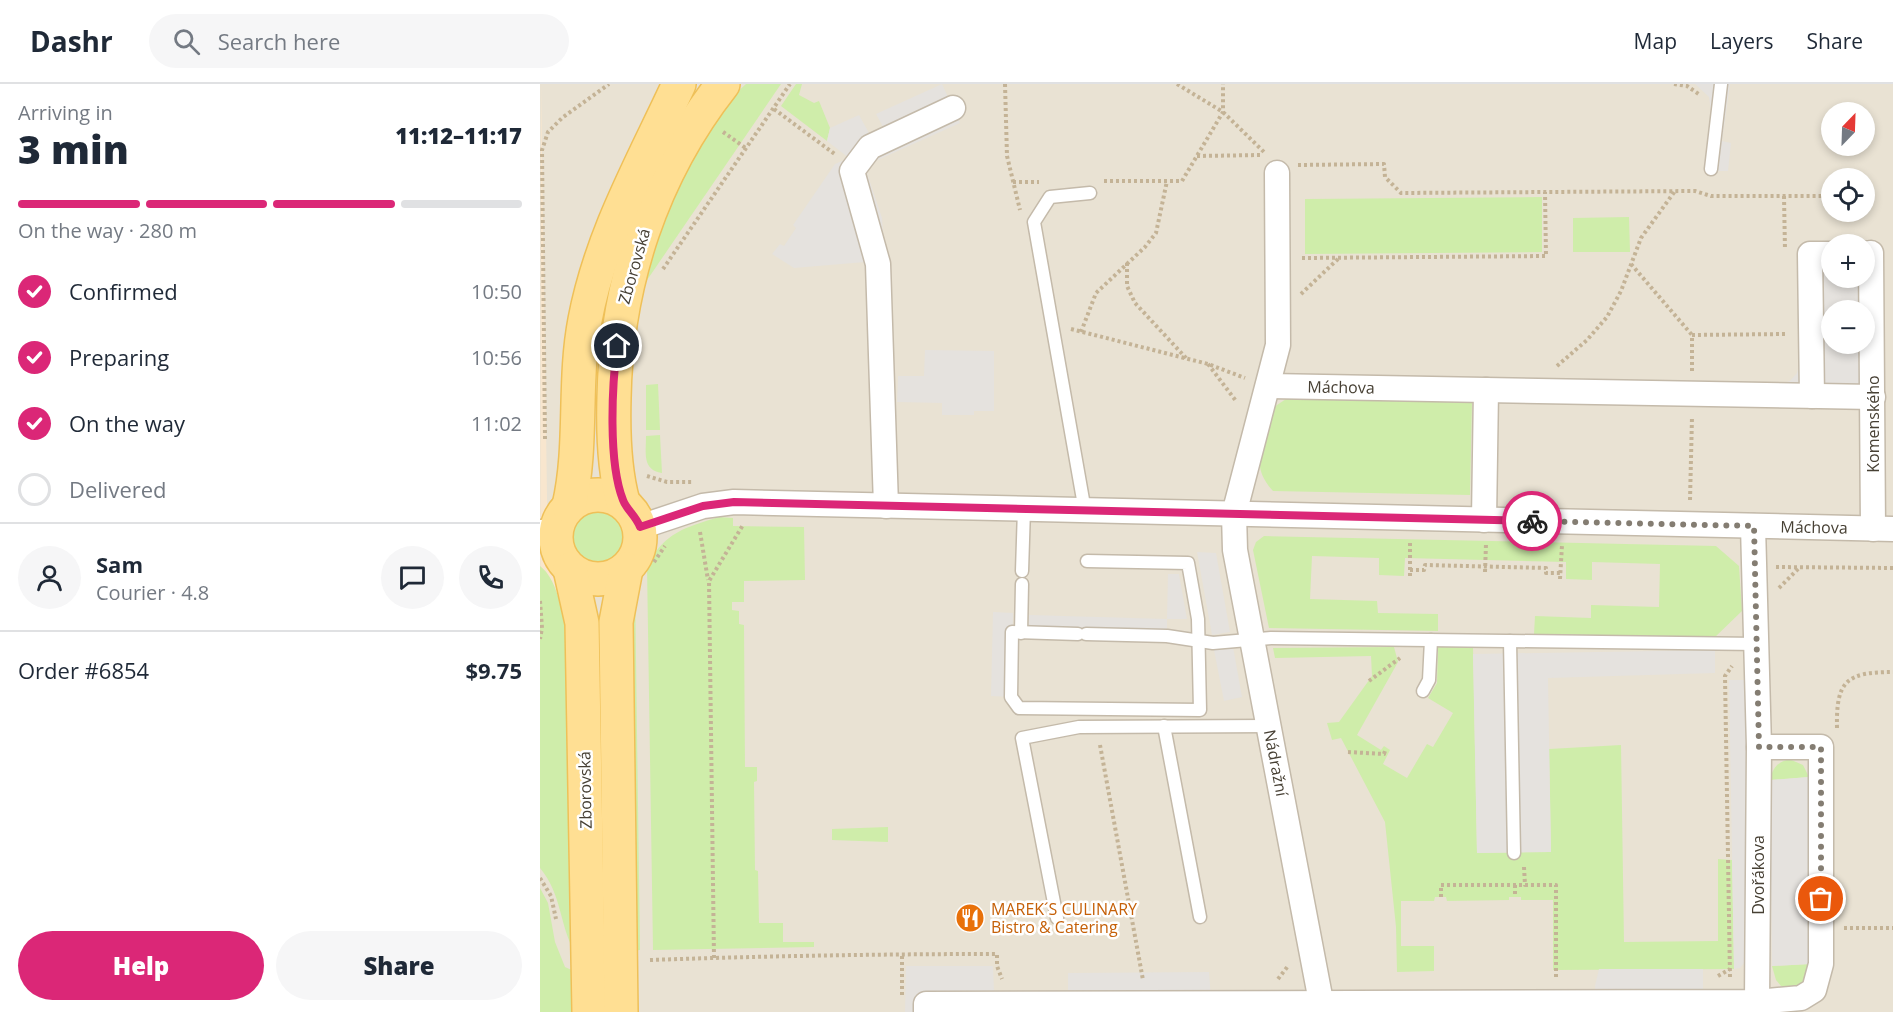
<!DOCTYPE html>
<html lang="en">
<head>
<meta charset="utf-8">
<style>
  :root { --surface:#fff; --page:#f6f6f7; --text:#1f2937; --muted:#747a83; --line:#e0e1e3; --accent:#db2777 }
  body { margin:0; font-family:"Open Sans",sans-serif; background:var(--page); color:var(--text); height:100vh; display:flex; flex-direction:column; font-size:22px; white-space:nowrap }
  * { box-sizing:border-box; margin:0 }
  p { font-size:20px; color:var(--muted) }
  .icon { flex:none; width:33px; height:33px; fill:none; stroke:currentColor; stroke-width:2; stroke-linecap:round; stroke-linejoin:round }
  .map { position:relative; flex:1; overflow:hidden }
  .details { display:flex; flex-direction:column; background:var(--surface); width:540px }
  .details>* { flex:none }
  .needle { width:39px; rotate:23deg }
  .controls { position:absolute; left:1281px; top:18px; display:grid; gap:12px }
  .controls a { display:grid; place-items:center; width:54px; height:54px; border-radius:50%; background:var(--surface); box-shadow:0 3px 9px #0003; font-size:30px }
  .pin { position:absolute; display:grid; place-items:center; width:51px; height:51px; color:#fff; margin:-26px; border:3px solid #fff; border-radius:50%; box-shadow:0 2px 6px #0007 }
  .courier { position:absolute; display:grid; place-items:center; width:60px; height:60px; margin:-30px; border:4px solid #db2777; border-radius:50%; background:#fff; color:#222; box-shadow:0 2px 8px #0007 }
  .head em { font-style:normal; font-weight:800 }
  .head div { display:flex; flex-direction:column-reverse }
  .head { display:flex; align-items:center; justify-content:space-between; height:102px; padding:0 18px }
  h1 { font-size:39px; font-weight:800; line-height:45px }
  .bar { display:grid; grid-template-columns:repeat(4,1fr); gap:9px 6px; align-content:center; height:72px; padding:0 18px }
  .bar i { height:8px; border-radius:4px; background:var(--line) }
  .bar .selected { background:var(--accent) }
  .bar p { grid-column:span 4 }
  .line { display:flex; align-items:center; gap:15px; padding:0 18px; border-top:2px solid var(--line) }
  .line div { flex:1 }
  .round { display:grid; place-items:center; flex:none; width:63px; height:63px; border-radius:32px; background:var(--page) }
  ol { padding:0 18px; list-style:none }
  li { display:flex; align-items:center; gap:18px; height:66px }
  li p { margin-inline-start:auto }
  li .icon { padding:6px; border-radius:50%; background:var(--accent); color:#fff; stroke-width:4 }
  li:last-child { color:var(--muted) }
  li i { width:33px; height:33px; border:3px solid var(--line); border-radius:50% }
  .cta { display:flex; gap:12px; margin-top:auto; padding:12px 18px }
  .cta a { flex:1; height:69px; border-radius:36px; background:var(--accent); color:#fff; font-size:24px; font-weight:800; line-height:69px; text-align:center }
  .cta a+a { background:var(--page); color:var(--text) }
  header { display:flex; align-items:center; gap:36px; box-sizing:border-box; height:84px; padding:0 30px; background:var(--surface); border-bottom:2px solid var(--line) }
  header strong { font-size:28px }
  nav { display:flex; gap:33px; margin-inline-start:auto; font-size:21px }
  .search { width:420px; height:54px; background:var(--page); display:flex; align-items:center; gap:15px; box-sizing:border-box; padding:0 21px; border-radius:33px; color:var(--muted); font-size:22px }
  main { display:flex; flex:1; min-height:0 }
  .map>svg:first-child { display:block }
  .residential { fill:#e9e2d3; fill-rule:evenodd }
  .commercial { fill:#f8e6ce }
  .green { fill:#cfedaa }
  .parking { fill:#e5e2de; fill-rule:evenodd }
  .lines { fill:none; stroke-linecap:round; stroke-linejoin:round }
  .service-casing { stroke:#c4baaa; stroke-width:15 }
  .minor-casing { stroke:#c4baaa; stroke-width:27 }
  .primary-casing { stroke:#efc058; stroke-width:36 }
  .path { stroke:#c4b396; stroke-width:4; stroke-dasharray:3 3; stroke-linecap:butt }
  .service { stroke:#fff; stroke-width:12 }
  .minor { stroke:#fff; stroke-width:24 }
  .primary { stroke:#ffdf93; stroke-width:33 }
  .done { stroke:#847d72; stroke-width:6; stroke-dasharray:0 10.8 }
  .route { stroke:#db2777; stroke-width:8 }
  .labels { text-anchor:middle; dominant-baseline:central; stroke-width:5; stroke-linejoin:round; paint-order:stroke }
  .street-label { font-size:16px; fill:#474034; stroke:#fff }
  .food-label { font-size:16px; fill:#c56008; stroke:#fff; text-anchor:start }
</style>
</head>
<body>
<header>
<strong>Dashr</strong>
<div class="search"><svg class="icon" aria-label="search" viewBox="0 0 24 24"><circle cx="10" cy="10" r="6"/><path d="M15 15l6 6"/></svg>Search here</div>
<nav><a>Map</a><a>Layers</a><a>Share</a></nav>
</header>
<main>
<section class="details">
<div class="head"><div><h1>3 min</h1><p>Arriving in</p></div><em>11:12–11:17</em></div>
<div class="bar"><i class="selected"></i><i class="selected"></i><i class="selected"></i><i></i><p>On the way · 280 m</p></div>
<ol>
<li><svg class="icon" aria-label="check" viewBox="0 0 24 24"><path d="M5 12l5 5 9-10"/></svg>Confirmed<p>10:50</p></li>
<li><svg class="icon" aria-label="check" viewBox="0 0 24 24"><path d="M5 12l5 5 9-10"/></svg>Preparing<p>10:56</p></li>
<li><svg class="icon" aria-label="check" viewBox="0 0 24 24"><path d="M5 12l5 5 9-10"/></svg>On the way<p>11:02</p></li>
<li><i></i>Delivered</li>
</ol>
<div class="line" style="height:108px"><a class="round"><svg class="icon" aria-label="person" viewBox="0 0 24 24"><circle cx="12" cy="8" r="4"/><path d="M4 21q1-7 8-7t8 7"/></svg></a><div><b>Sam</b><p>Courier · 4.8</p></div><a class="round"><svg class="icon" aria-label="chat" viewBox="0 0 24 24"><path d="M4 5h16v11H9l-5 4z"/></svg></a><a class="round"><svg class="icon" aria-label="phone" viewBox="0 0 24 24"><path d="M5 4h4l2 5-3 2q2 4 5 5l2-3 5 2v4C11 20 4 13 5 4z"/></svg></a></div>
<div class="line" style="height:78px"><div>Order #6854</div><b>$9.75</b></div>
<div class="cta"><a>Help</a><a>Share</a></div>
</section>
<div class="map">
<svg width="1353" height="928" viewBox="0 0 1353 928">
  <rect width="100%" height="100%" fill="#f4efe5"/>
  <!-- residential -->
  <path class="residential" d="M0,0H1353V928H0ZM1292,28H1324V62H1292ZM1292,94H1324V128H1292ZM1292,160H1324V194H1292ZM1292,226H1324V260H1292Z"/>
  <!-- commercial -->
  <polygon class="commercial" points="1,0 8,481 30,521 0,763"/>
  <!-- green -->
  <g class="green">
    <polygon points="206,0 241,0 103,202 107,170 140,87 195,10"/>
    <polygon points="256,0 262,0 259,11 274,19 279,17 290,44 287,57 241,22"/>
    <polygon points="1002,113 1002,168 765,170 765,115"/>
    <polygon points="1089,133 1090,168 1033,168 1033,134"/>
    <polygon points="118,300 120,346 106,346 106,301"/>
    <path d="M783,314L932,317L930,411L733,407C707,379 724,355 734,323L746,315Z"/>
    <path d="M120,351L122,389C102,386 106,369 106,352Z"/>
    <circle cx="58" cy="453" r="31"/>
    <path d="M179,433L193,434V442L264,443L265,496L204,497V518H192V526L199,527V540L204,541L205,683H217V697L214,698L215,786L218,787L219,839H243V858H274V863L113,866L107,482C125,448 144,444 179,433Z"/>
    <polygon points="724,452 1176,462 1199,482 1202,527 1174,554 994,550 995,532 1051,534 1051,521 1119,523 1120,480 1052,478 1052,496 1026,495 1026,478 865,474 864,492 839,491 839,474 772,472 770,515 837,517 838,529 898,530 898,547 729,544 713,466 716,458"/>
    <path d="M0,482C17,495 21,525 26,544L35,869C19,840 22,810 0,784Z"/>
    <polygon points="95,501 100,866 90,867 85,524"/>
    <polygon points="854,563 858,578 817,651 841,666 844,662 850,666 843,680 867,694 887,660 893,663 913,629 888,614 897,599 898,563 933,563 937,769 1011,768 1009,665 1081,661 1084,858 1178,857 1178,775 1192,776 1194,885 1013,886 1013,816 981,816 981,813 969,813 969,816 907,817 906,813 895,813 894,817 861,817 861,862 894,862 894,887 857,888 856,843 845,738 801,654 792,656 787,639 799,638 832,592 831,572 735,574 733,564"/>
    <path d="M1249,675L1263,681L1269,693L1230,696C1233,683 1237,679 1249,675Z"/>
    <polygon points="348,743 348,758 292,756 292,745"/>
    <polygon points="0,804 8,819 15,858 25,883 36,888 36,928 0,928"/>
    <polygon points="1270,880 1264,899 1249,904 1241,902 1236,896 1232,882"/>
  </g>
  <!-- parking -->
  <g class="parking">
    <polygon points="402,0 420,39 331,79 327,89 342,134 345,179 330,180 325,178 254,184 232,170 240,160 244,162 256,144 253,141 295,80 309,74 287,57 290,44 319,31 329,49 343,43 336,30"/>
    <polygon points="1155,0 1190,0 1182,57 1191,59 1188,87 1178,87 1164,82 1171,28 1169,13"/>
    <path d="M1342,165L1344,304L1238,301L1250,297L1257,289L1260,278L1258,167L1291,166L1292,194H1324L1325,166ZM1292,226H1324V260H1292Z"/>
    <polygon points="385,266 454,267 454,327 434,327 434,331 402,331 402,319 357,318 358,292 384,292"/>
    <polygon points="657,468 676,469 690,548 672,551"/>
    <polygon points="628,490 639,490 647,535 627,535 627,552 488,548 489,531 627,535"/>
    <polygon points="453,528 473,529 471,613 451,612"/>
    <polygon points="693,563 702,613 684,617 674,566"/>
    <polygon points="1175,566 1175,589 1008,594 1011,768 937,769 933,570"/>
    <polygon points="1189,596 1206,596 1209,862 1204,879 1200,884 1194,885"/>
    <polygon points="1269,693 1270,880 1232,882 1230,696"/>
    <polygon points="366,882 453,882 454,908 528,908 528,889 669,888 672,928 365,928"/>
    <polygon points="1059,885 1163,885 1163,928 1056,928 1055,902"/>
  </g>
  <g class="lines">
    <!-- service casing -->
    <g class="service-casing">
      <g id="service">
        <polyline points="1171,85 1181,0"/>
        <polyline points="545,427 494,138 510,113 550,109"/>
        <polyline points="482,487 484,425"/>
        <polyline points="481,549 482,500"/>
        <polyline points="538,550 472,548 471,613 479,624 660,626 658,535 648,479 547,477"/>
        <polyline points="546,550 627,552 673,559 731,554 1217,560"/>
        <polyline points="970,557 974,769"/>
        <polyline points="883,607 889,596 891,556"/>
        <polyline points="624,642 660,833"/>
        <polyline points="517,834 482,654 539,643 729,642"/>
      </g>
    </g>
    <!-- minor casing -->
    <g class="minor-casing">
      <g id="minor">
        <polyline points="737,89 738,261 694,430 695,466 783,928"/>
        <polyline points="1324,170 1331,169 1333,445"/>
        <polyline points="728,302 1333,313"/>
        <polyline points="1272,312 1270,170 1292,170"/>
        <polyline points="346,422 338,180 312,87 330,63 413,24"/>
        <polyline points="944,436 946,306"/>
        <polyline points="1213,442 1219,663 1217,918"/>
        <polyline points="100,443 163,422 194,418 1353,445"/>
        <polyline points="0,448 16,447"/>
        <polyline points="386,928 386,920 1217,918 1261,914 1274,906 1281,880 1281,663 1219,663"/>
      </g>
    </g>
    <!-- primary casing -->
    <g class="primary-casing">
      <g id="primary">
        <circle cx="58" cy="453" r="42"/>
        <path d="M83,418C74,385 73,349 74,314C76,200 112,90 183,0"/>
        <path d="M29,422C43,361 33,298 45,236C61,151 103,78 139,0"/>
        <polyline points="30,485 42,539 49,928"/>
        <polyline points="81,928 76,538 86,485"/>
      </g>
    </g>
    <!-- path -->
    <g class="path">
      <polyline points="465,0 467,72 480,126"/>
      <polyline points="637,0 683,28 725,69"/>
      <polyline points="1134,0 1147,2 1160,11"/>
      <polyline points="234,25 296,71"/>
      <polyline points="183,48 207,65"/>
      <polyline points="657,72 722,71"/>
      <polyline points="758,81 844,80 845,93 861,109 1155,107 1171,112 1284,112"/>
      <polyline points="564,97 642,97 683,28 683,0"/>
      <polyline points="473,98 499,98"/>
      <polyline points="1244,112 1245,166"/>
      <polyline points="762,174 1006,172 1005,108"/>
      <polyline points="587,179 587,202 595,219 646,274"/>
      <polyline points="1091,180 1152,251"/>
      <polyline points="123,185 250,0"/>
      <polyline points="761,210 799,174"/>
      <polyline points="531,245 668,280 705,294"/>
      <polyline points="541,248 556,209 605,163 616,149 627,97"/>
      <polyline points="668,280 696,317"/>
      <polyline points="1017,282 1047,256 1067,233 1081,207 1101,154 1135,107"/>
      <polyline points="1152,287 1152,251 1246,250"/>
      <polyline points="5,355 2,66 8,48 22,34 69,0"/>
      <polyline points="107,392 127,398 153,398"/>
      <polyline points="1150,416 1152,333"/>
      <polyline points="160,448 168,496"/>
      <polyline points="114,478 125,462"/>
      <polyline points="1236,483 1353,484"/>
      <polyline points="870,486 884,486 885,481 1006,484 1006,489 1020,489"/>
      <polyline points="945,488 946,460"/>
      <polyline points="870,492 870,458"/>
      <polyline points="1020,495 1022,461"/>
      <polyline points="1239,504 1260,483"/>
      <polyline points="0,517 2,544 0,555"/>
      <polyline points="829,597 860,574"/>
      <path d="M1297,644C1296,597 1306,588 1353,588"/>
      <polyline points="560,661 603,896"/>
      <polyline points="808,668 844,670 845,667"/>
      <polyline points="984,783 985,801 1016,801 1016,894"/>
      <polyline points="0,794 11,812 16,835"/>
      <polyline points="975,801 975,813"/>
      <polyline points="901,813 901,801 985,801"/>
      <polyline points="1304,844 1353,844"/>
      <polyline points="174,874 169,497 203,441"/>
      <path d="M110,876C226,872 341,870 457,870V882L462,895"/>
      <polyline points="1178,892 1190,885"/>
      <polyline points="1190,893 1185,592 1192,582"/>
      <polyline points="738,895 748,882"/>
      <polyline points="362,911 362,870"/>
    </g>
    <!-- service -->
    <use href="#service" class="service"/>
    <!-- minor -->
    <use href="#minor" class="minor"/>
    <!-- primary -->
    <use href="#primary" class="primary"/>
  </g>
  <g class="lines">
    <!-- done -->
    <polyline class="done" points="992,437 1214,442 1219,663 1281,663 1281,815"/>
    <!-- route -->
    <path class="route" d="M77,262C72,302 68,378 83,416C86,425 96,432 100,443L163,422L194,418L992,437"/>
  </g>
  <!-- icons -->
  <defs>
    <g id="restaurant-disc" transform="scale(1.5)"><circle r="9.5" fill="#e8710a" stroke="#fff"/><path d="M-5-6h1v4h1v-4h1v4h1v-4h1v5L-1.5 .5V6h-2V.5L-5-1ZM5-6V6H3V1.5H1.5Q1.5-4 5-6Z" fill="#fff"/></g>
  </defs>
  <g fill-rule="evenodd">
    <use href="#restaurant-disc" x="430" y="834"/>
  </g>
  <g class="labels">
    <!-- street labels -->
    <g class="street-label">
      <text transform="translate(94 182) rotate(-74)">Zborovská</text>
      <text transform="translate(801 303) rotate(1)">Máchova</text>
      <text transform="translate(1333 340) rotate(-90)">Komenského</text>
      <text transform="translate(1274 443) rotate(1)">Máchova</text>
      <text transform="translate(736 679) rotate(79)">Nádražní</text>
      <text transform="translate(45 706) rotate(-91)">Zborovská</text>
      <text transform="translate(1218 791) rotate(-90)">Dvořákova</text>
    </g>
    <!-- food labels -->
    <g class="food-label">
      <text x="451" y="825">MAREK´S CULINARY<tspan x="451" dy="18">Bistro &amp; Catering</tspan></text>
    </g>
  </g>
</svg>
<div class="controls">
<a><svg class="needle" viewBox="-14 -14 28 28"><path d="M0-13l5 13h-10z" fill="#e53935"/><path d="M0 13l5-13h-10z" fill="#747a83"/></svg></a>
<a><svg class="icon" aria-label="locate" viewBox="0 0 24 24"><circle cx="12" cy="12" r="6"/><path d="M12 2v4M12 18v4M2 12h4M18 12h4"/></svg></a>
<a>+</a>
<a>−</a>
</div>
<div class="pin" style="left:1281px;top:815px;background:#ea580c"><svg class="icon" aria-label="bag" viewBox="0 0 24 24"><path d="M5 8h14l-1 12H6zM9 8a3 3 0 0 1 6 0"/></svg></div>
<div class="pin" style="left:77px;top:262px;background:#1f2937"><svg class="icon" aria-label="home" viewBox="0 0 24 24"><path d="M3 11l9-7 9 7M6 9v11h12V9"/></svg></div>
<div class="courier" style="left:992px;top:437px"><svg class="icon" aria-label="bike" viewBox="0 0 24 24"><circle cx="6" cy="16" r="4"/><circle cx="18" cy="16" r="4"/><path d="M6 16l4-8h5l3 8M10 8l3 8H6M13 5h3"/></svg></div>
</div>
</main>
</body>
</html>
